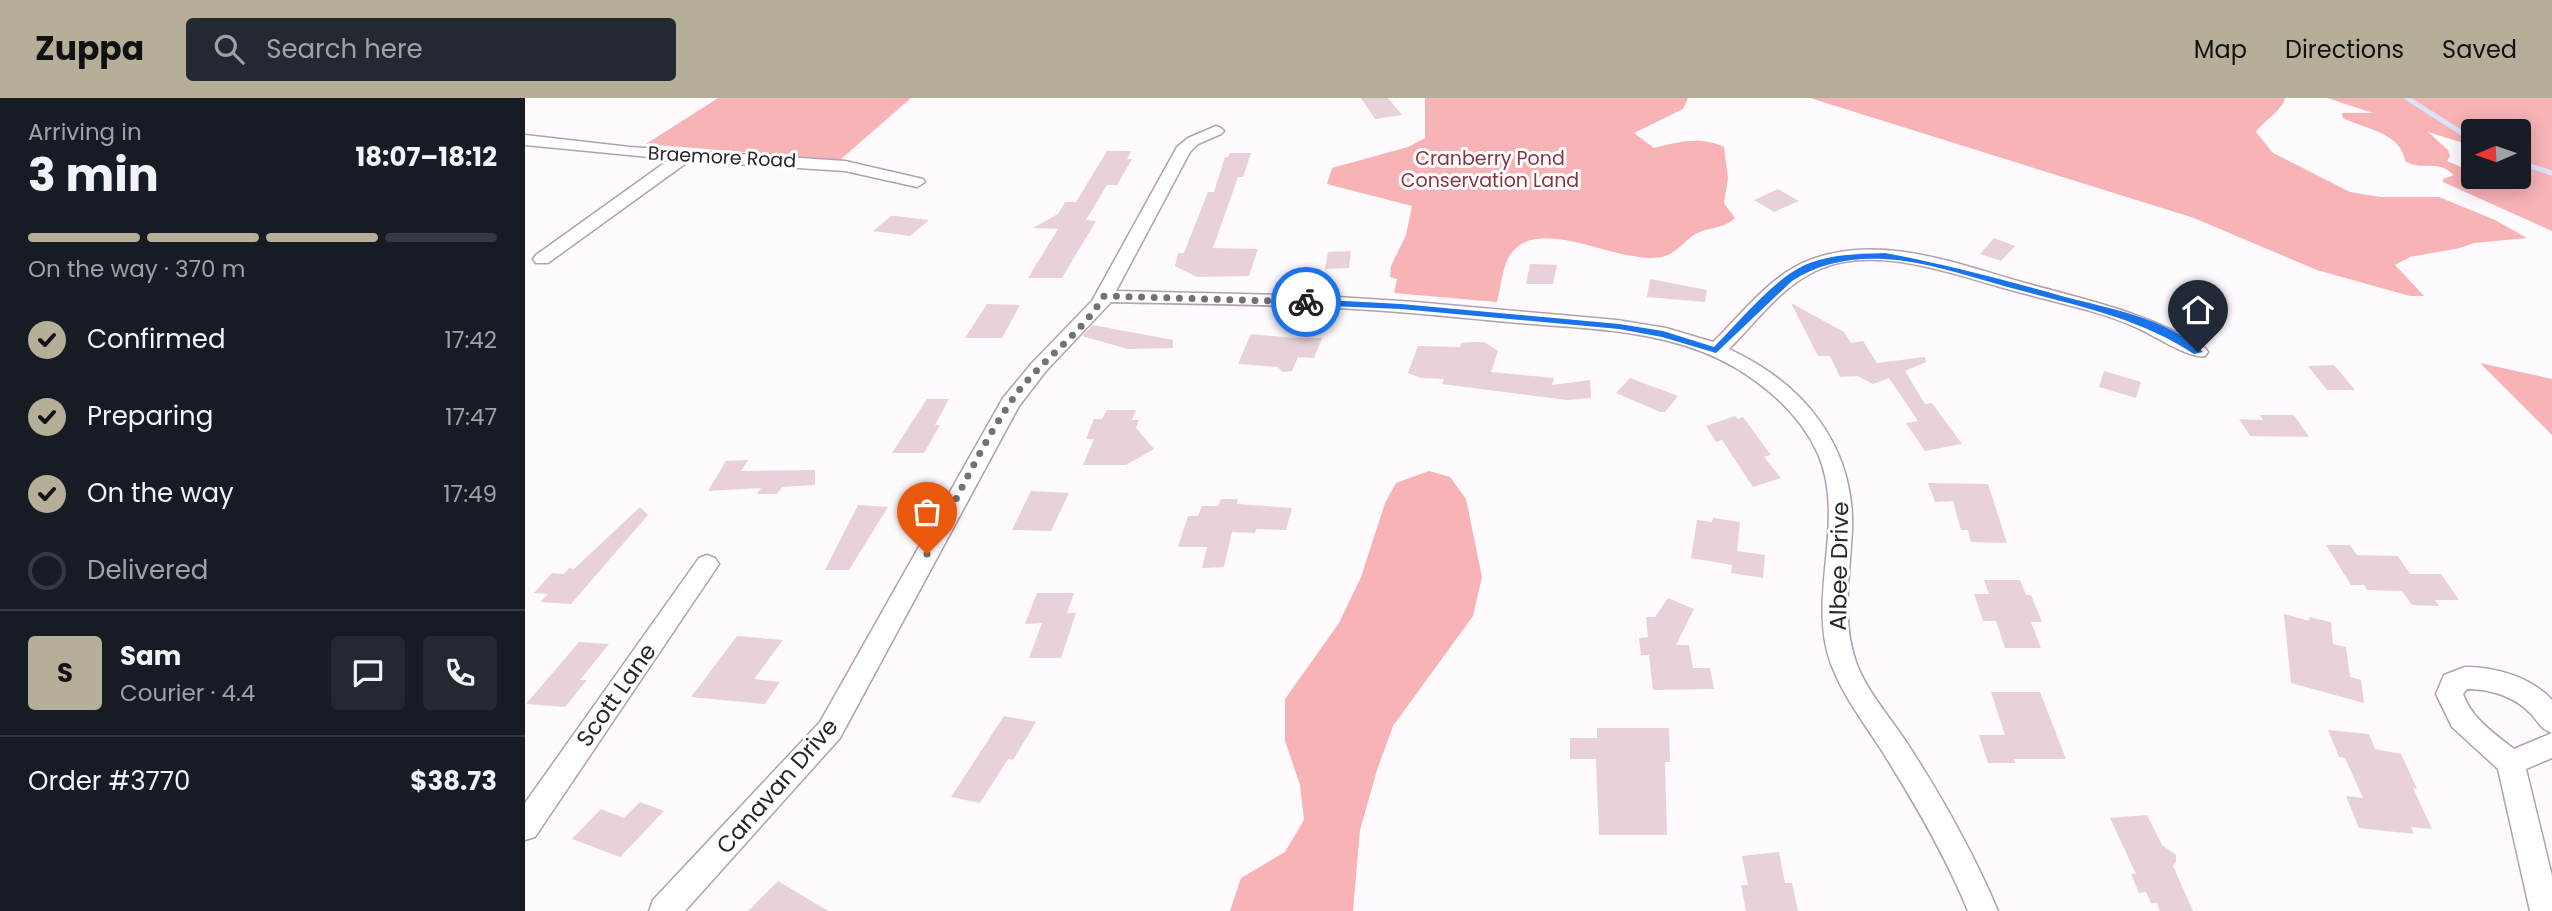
<!DOCTYPE html>
<html lang="en">
<head>
<meta charset="utf-8">
<style>
  :root { --surface:#171b24; --page:#242831; --text:#f1f3f6; --muted:#9ea1a6; --line:#363941; --accent:#b5ae99 }
  body { margin:0; font-family:Poppins,sans-serif; background:var(--page); color:var(--text); height:100vh; display:flex; flex-direction:column; font-size:26px; white-space:nowrap }
  * { box-sizing:border-box; margin:0 }
  p { font-size:23px; color:var(--muted) }
  .icon { flex:none; width:38px; height:38px; fill:none; stroke:currentColor; stroke-width:2; stroke-linecap:round; stroke-linejoin:round }
  .map { position:relative; flex:1; overflow:hidden }
  .sheet { display:flex; flex-direction:column; background:var(--surface); width:525px }
  .sheet>* { flex:none }
  .needle { width:46px; rotate:268deg }
  .buttons { position:absolute; left:1936px; top:21px; display:grid; gap:14px }
  .buttons a { display:grid; place-items:center; width:70px; height:70px; border-radius:7px; background:var(--surface); box-shadow:0 4px 18px #0003; font-size:35px }
  .pin { position:absolute; display:grid; place-items:center; width:60px; height:60px; color:#fff; margin:-72px -30px; border-radius:50% 50% 50% 0; rotate:-45deg; box-shadow:0 0 7px #0007 }
  .pin .icon { rotate:45deg }
  .courier { position:absolute; display:grid; place-items:center; width:70px; height:70px; margin:-35px; border:5px solid #1a73e8; border-radius:50%; background:#fff; color:#222; box-shadow:0 2px 9px #0007 }
  .summary em { font-style:normal; font-weight:700 }
  .summary div { display:flex; flex-direction:column-reverse }
  .summary { display:flex; align-items:center; justify-content:space-between; height:119px; padding:0 28px }
  h1 { font-size:46px; font-weight:700; line-height:52px }
  .bar { display:grid; grid-template-columns:repeat(4,1fr); gap:10px 7px; align-content:center; height:84px; padding:0 28px }
  .bar i { height:9px; border-radius:5px; background:var(--line) }
  .bar .on { background:var(--accent) }
  .bar p { grid-column:span 4 }
  .line { display:flex; align-items:center; gap:18px; padding:0 28px; border-top:2px solid var(--line) }
  .line div { flex:1 }
  .round { display:grid; place-items:center; flex:none; width:74px; height:74px; border-radius:7px; background:var(--page) }
  ol { padding:0 28px; list-style:none }
  li { display:flex; align-items:center; gap:21px; height:77px }
  li p { margin-inline-start:auto }
  li .icon { padding:7px; border-radius:50%; background:var(--accent); color:#111; stroke-width:4 }
  li:last-child { color:var(--muted) }
  li i { width:38px; height:38px; border:4px solid var(--line); border-radius:50% }
  header { display:flex; align-items:center; gap:42px; box-sizing:border-box; height:98px; padding:0 35px; background:var(--accent); color:#111 }
  header strong { font-size:33px }
  nav { display:flex; gap:38px; margin-inline-start:auto; font-size:24px }
  .search { width:490px; height:63px; background:var(--page); display:flex; align-items:center; gap:18px; box-sizing:border-box; padding:0 24px; border-radius:7px; color:var(--muted); font-size:26px }
  main { display:flex; flex:1; min-height:0 }
  .map>svg:first-child { display:block }
  .green { fill:#f8b3b7; fill-rule:evenodd }
  .lines { fill:none; stroke-linecap:round; stroke-linejoin:round }
  .stream { stroke:#dde2fb; stroke-width:5 }
  .building { fill:#e8d1db }
  .minor-casing { stroke:#b0a1b0; stroke-width:3 }
  .minor { fill:#fff; fill-rule:evenodd }
  .route { fill:#1a73e8 }
  .done { stroke:#757075; stroke-width:7; stroke-dasharray:0 12.6 }
  .labels { text-anchor:middle; dominant-baseline:central; stroke-width:6; stroke-linejoin:round; paint-order:stroke }
  .far-street-label { font-size:19px; fill:#2b252b; stroke:#fff }
  .far-park-label { font-size:19px; fill:#893540; stroke:#fff }
  .street-label { font-size:23px; fill:#2b252b; stroke:#fff }
</style>
</head>
<body>
<header>
<strong>Zuppa</strong>
<div class="search"><svg class="icon" aria-label="search" viewBox="0 0 24 24"><circle cx="10" cy="10" r="6"/><path d="M15 15l6 6"/></svg>Search here</div>
<nav><a>Map</a><a>Directions</a><a>Saved</a></nav>
</header>
<main>
<section class="sheet">
<div class="summary"><div><h1>3 min</h1><p>Arriving in</p></div><em>18:07–18:12</em></div>
<div class="bar"><i class="on"></i><i class="on"></i><i class="on"></i><i></i><p>On the way · 370 m</p></div>
<ol>
<li><svg class="icon" aria-label="check" viewBox="0 0 24 24"><path d="M5 12l5 5 9-10"/></svg>Confirmed<p>17:42</p></li>
<li><svg class="icon" aria-label="check" viewBox="0 0 24 24"><path d="M5 12l5 5 9-10"/></svg>Preparing<p>17:47</p></li>
<li><svg class="icon" aria-label="check" viewBox="0 0 24 24"><path d="M5 12l5 5 9-10"/></svg>On the way<p>17:49</p></li>
<li><i></i>Delivered</li>
</ol>
<div class="line" style="height:126px"><b class="round" style="background:var(--accent);color:#111">S</b><div><b>Sam</b><p>Courier · 4.4</p></div><a class="round"><svg class="icon" aria-label="chat" viewBox="0 0 24 24"><path d="M4 5h16v11H9l-5 4z"/></svg></a><a class="round"><svg class="icon" aria-label="phone" viewBox="0 0 24 24"><path d="M5 4h4l2 5-3 2q2 4 5 5l2-3 5 2v4C11 20 4 13 5 4z"/></svg></a></div>
<div class="line" style="height:91px"><div>Order #3770</div><b>$38.73</b></div>
</section>
<div class="map">
<svg width="2027" height="813" viewBox="0 0 2027 813">
  <rect width="100%" height="100%" fill="#fefafe"/>
  <!-- green -->
  <g class="green">
    <polygon points="193,0 386,0 315,62 121,46"/>
    <path d="M900,0H1163L1158,11L1109,35L1129,50C1154,44 1175,38 1199,49L1203,80L1199,105L1210,120C1200,130 1187,129 1175,134C1161,139 1154,154 1140,158C1099,171 1014,113 985,157C977,169 976,190 972,204L869,195L872,181L865,179L866,168L881,137L887,108L802,86L807,70L883,49L900,40Z"/>
    <path d="M1285,0H1760C1757,13 1739,22 1731,34L1748,55L1825,94L1855,99H1914L1970,122L2002,140L1949,145L1935,150L1885,159L1870,167L1899,198H1885L1792,172L1669,120Z"/>
    <path d="M1802,0H2027V133L1918,84V81L1929,77C1911,60 1898,74 1880,63C1876,34 1839,31 1818,20L1817,15H1848ZM1948,33H1993V79H1948V69H1936L1922,63L1925,58L1923,52L1903,34L1948,48Z"/>
    <polygon points="1955,265 2027,281 2027,337"/>
    <polygon points="904,373 925,379 941,401 957,479 948,518 868,628 852,672 835,732 828,813 705,813 716,780 760,754 779,722 775,687 760,643 760,601 814,525 836,479 860,405 871,385"/>
  </g>
  <g class="lines">
    <!-- stream -->
    <g class="stream">
      <polyline points="1882,0 1948,42"/>
      <polyline points="1993,64 2027,75"/>
    </g>
  </g>
  <!-- building -->
  <g class="building">
    <polygon points="836,0 863,0 877,17 850,21"/>
    <polygon points="582,53 606,53 602,61 607,61 592,87 582,87 561,122 571,123 537,180 503,180 533,131 508,130 533,116 540,104 551,104"/>
    <polygon points="705,55 726,55 718,79 713,79 688,150 733,151 724,178 672,179 650,168 653,155 659,155 683,94 689,94 700,59 703,59"/>
    <polygon points="1253,91 1274,103 1249,114 1229,102"/>
    <polygon points="366,118 369,118 404,122 385,138 348,133"/>
    <polygon points="1469,140 1490,148 1476,163 1455,156"/>
    <polygon points="826,153 824,170 800,171 803,154"/>
    <polygon points="1005,166 1032,167 1028,186 1001,186"/>
    <polygon points="1125,181 1182,192 1180,204 1122,199"/>
    <polygon points="1266,205 1319,234 1326,245 1338,243 1352,265 1400,259 1401,264 1380,273 1400,306 1407,305 1437,346 1400,353 1381,325 1393,323 1364,280 1348,286 1333,278 1315,279 1305,258 1293,258"/>
    <polygon points="462,206 495,207 477,240 440,240"/>
    <polygon points="568,227 648,242 648,250 603,251 557,238"/>
    <polygon points="726,236 770,240 797,240 789,260 773,259 767,273 757,274 753,269 713,266"/>
    <polygon points="949,244 959,244 973,253 966,274 1029,280 1027,287 1065,282 1066,300 1042,302 917,286 919,281 896,280 883,275 893,248 935,249 936,245"/>
    <polygon points="1809,267 1830,292 1802,292 1783,268"/>
    <polygon points="1579,273 1616,284 1611,300 1574,289"/>
    <polygon points="1105,280 1153,298 1140,314 1135,314 1091,295"/>
    <polygon points="402,301 424,301 410,327 415,327 399,355 367,355"/>
    <polygon points="582,312 611,312 607,322 614,322 611,330 629,351 601,367 558,367 569,341 561,341 569,321 577,321"/>
    <polygon points="1735,317 1769,317 1784,339 1725,338 1714,321 1738,322"/>
    <polygon points="1210,318 1213,321 1218,319 1246,357 1239,359 1256,380 1228,389 1197,342 1191,344 1181,328"/>
    <polygon points="223,362 216,373 290,372 290,387 257,389 252,396 232,396 236,390 183,393 201,363"/>
    <polygon points="1403,385 1463,386 1482,445 1446,444 1443,432 1436,432 1428,403 1410,404"/>
    <polygon points="506,393 544,395 526,433 487,432"/>
    <polygon points="696,401 713,401 712,406 767,410 761,432 731,431 730,435 707,434 699,469 677,470 682,449 653,449 663,418 673,418 677,408 693,408"/>
    <polygon points="333,407 363,409 324,472 300,472"/>
    <polygon points="115,409 123,417 46,506 15,504 23,496 9,495 27,475 39,476 44,470 49,471"/>
    <polygon points="1188,420 1215,424 1212,453 1240,457 1238,480 1206,475 1207,467 1166,460 1172,422 1187,424"/>
    <polygon points="1801,447 1825,447 1832,457 1873,458 1885,476 1916,476 1934,502 1910,502 1914,508 1887,507 1877,493 1842,492 1839,487 1826,487"/>
    <polygon points="1459,482 1495,482 1501,497 1506,497 1517,524 1506,524 1516,550 1480,550 1471,523 1458,523 1449,496 1464,496"/>
    <polygon points="512,495 549,495 542,515 551,515 536,560 504,560 517,525 500,526"/>
    <polygon points="1143,500 1169,511 1151,547 1164,547 1168,570 1185,570 1189,591 1128,592 1124,557 1116,557 1114,540 1123,539 1121,519 1130,519"/>
    <polygon points="1759,516 1784,523 1784,519 1806,524 1808,546 1821,549 1825,579 1836,582 1839,605 1766,585"/>
    <polygon points="212,538 258,542 229,581 255,584 240,606 166,599"/>
    <polygon points="54,544 84,546 55,582 62,582 40,609 1,606"/>
    <polygon points="1466,594 1515,594 1541,661 1489,661 1490,665 1463,665 1454,637 1480,637"/>
    <polygon points="479,618 511,624 488,662 483,661 455,705 426,699"/>
    <polygon points="1072,630 1144,630 1145,664 1140,664 1142,737 1074,737 1071,661 1045,661 1045,640 1072,640"/>
    <polygon points="1803,632 1844,636 1850,651 1876,656 1892,691 1888,690 1907,731 1886,729 1889,736 1834,730 1821,698 1838,700 1820,660 1814,659"/>
    <polygon points="115,704 139,713 95,759 47,741 76,711 99,720"/>
    <polygon points="1622,717 1637,747 1651,757 1651,764 1648,768 1668,813 1635,813 1632,805 1626,805 1621,794 1614,795 1606,776 1611,776 1585,720"/>
    <polygon points="1254,754 1260,785 1267,785 1273,813 1221,813 1216,787 1223,787 1217,758"/>
    <polygon points="253,783 303,813 223,813"/>
  </g>
  <g class="lines">
    <!-- minor casing -->
    <g class="minor-casing">
      <g id="minor">
        <path d="M691,28L696,30L699,33L696,36L673,46L665,54L591,193L797,198L890,204L1092,222L1141,230L1188,244C1218,215 1245,177 1285,162C1355,135 1432,166 1500,185C1562,202 1624,215 1680,250L1683,254L1680,258C1665,262 1626,235 1608,228C1573,213 1534,205 1497,195C1438,180 1354,145 1295,171C1257,187 1232,223 1204,251C1278,285 1330,348 1327,432C1325,477 1316,521 1331,564C1342,594 1365,619 1382,645C1417,699 1448,754 1473,813H1443C1420,757 1389,704 1357,653C1339,625 1318,598 1306,566C1281,498 1322,423 1293,356C1273,310 1224,272 1178,254C1119,231 1055,230 993,225C939,220 884,214 830,211C749,206 667,206 586,204L521,273L494,308L315,640L160,813H124L128,802L295,624L478,300L507,265L567,203L652,49L663,40Z"/>
        <polygon points="0,37 105,49 320,63 398,81 400,84 392,89 320,73 164,63 23,165 11,165 8,161 11,157 145,61 0,47"/>
        <polygon points="182,457 190,460 194,466 190,472 10,739 0,742 0,705 174,460"/>
        <path d="M1940,569C1971,569 2006,579 2027,602V635C2016,631 2014,625 2007,617C1991,599 1966,591 1942,591L1938,596C1947,621 1969,635 1989,651L2027,635V660L2001,671L2027,778V813H2005L1973,671L1927,629L1911,596L1919,577Z"/>
      </g>
    </g>
    <!-- minor -->
    <use href="#minor" class="minor"/>
  </g>
  <!-- route -->
  <path class="route" d="M1360,155C1419,166 1476,181 1533,197C1580,210 1642,219 1678,254L1669,256C1612,218 1544,206 1479,188C1440,177 1399,163 1359,161C1327,159 1294,165 1267,183L1191,255L1137,239L1094,231L876,211L781,207L776,204L781,201L876,206L1094,226L1138,233L1189,249C1212,226 1247,184 1274,170C1300,156 1332,156 1360,155Z"/>
  <g class="lines">
    <!-- done -->
    <path class="done" d="M402,456C430,406 459,340 492,295C518,261 557,235 579,198L781,204"/>
  </g>
  <g class="labels">
    <!-- far-street labels -->
    <g class="far-street-label">
      <text transform="translate(197 59) rotate(3)">Braemore Road</text>
    </g>
    <!-- far-park labels -->
    <g class="far-park-label">
      <text x="965" y="60">Cranberry Pond<tspan x="965" dy="22">Conservation Land</tspan></text>
    </g>
    <!-- street labels -->
    <g class="street-label">
      <text transform="translate(1314 468) rotate(-89)">Albee Drive</text>
      <text transform="translate(91 597) rotate(-55)">Scott Lane</text>
      <text transform="translate(252 688) rotate(-49)">Canavan Drive</text>
    </g>
  </g>
</svg>
<div class="buttons">
<a><svg class="needle" viewBox="-14 -14 28 28"><path d="M0-13l5 13h-10z" fill="#e53935"/><path d="M0 13l5-13h-10z" fill="#9ea1a6"/></svg></a>
</div>
<div class="pin" style="left:402px;top:456px;background:#ea580c"><svg class="icon" aria-label="bag" viewBox="0 0 24 24"><path d="M5 8h14l-1 12H6zM9 8a3 3 0 0 1 6 0"/></svg></div>
<div class="pin" style="left:1673px;top:254px;background:#1f2937"><svg class="icon" aria-label="home" viewBox="0 0 24 24"><path d="M3 11l9-7 9 7M6 9v11h12V9"/></svg></div>
<div class="courier" style="left:781px;top:204px"><svg class="icon" aria-label="bike" viewBox="0 0 24 24"><circle cx="6" cy="16" r="4"/><circle cx="18" cy="16" r="4"/><path d="M6 16l4-8h5l3 8M10 8l3 8H6M13 5h3"/></svg></div>
</div>
</main>
</body>
</html>
